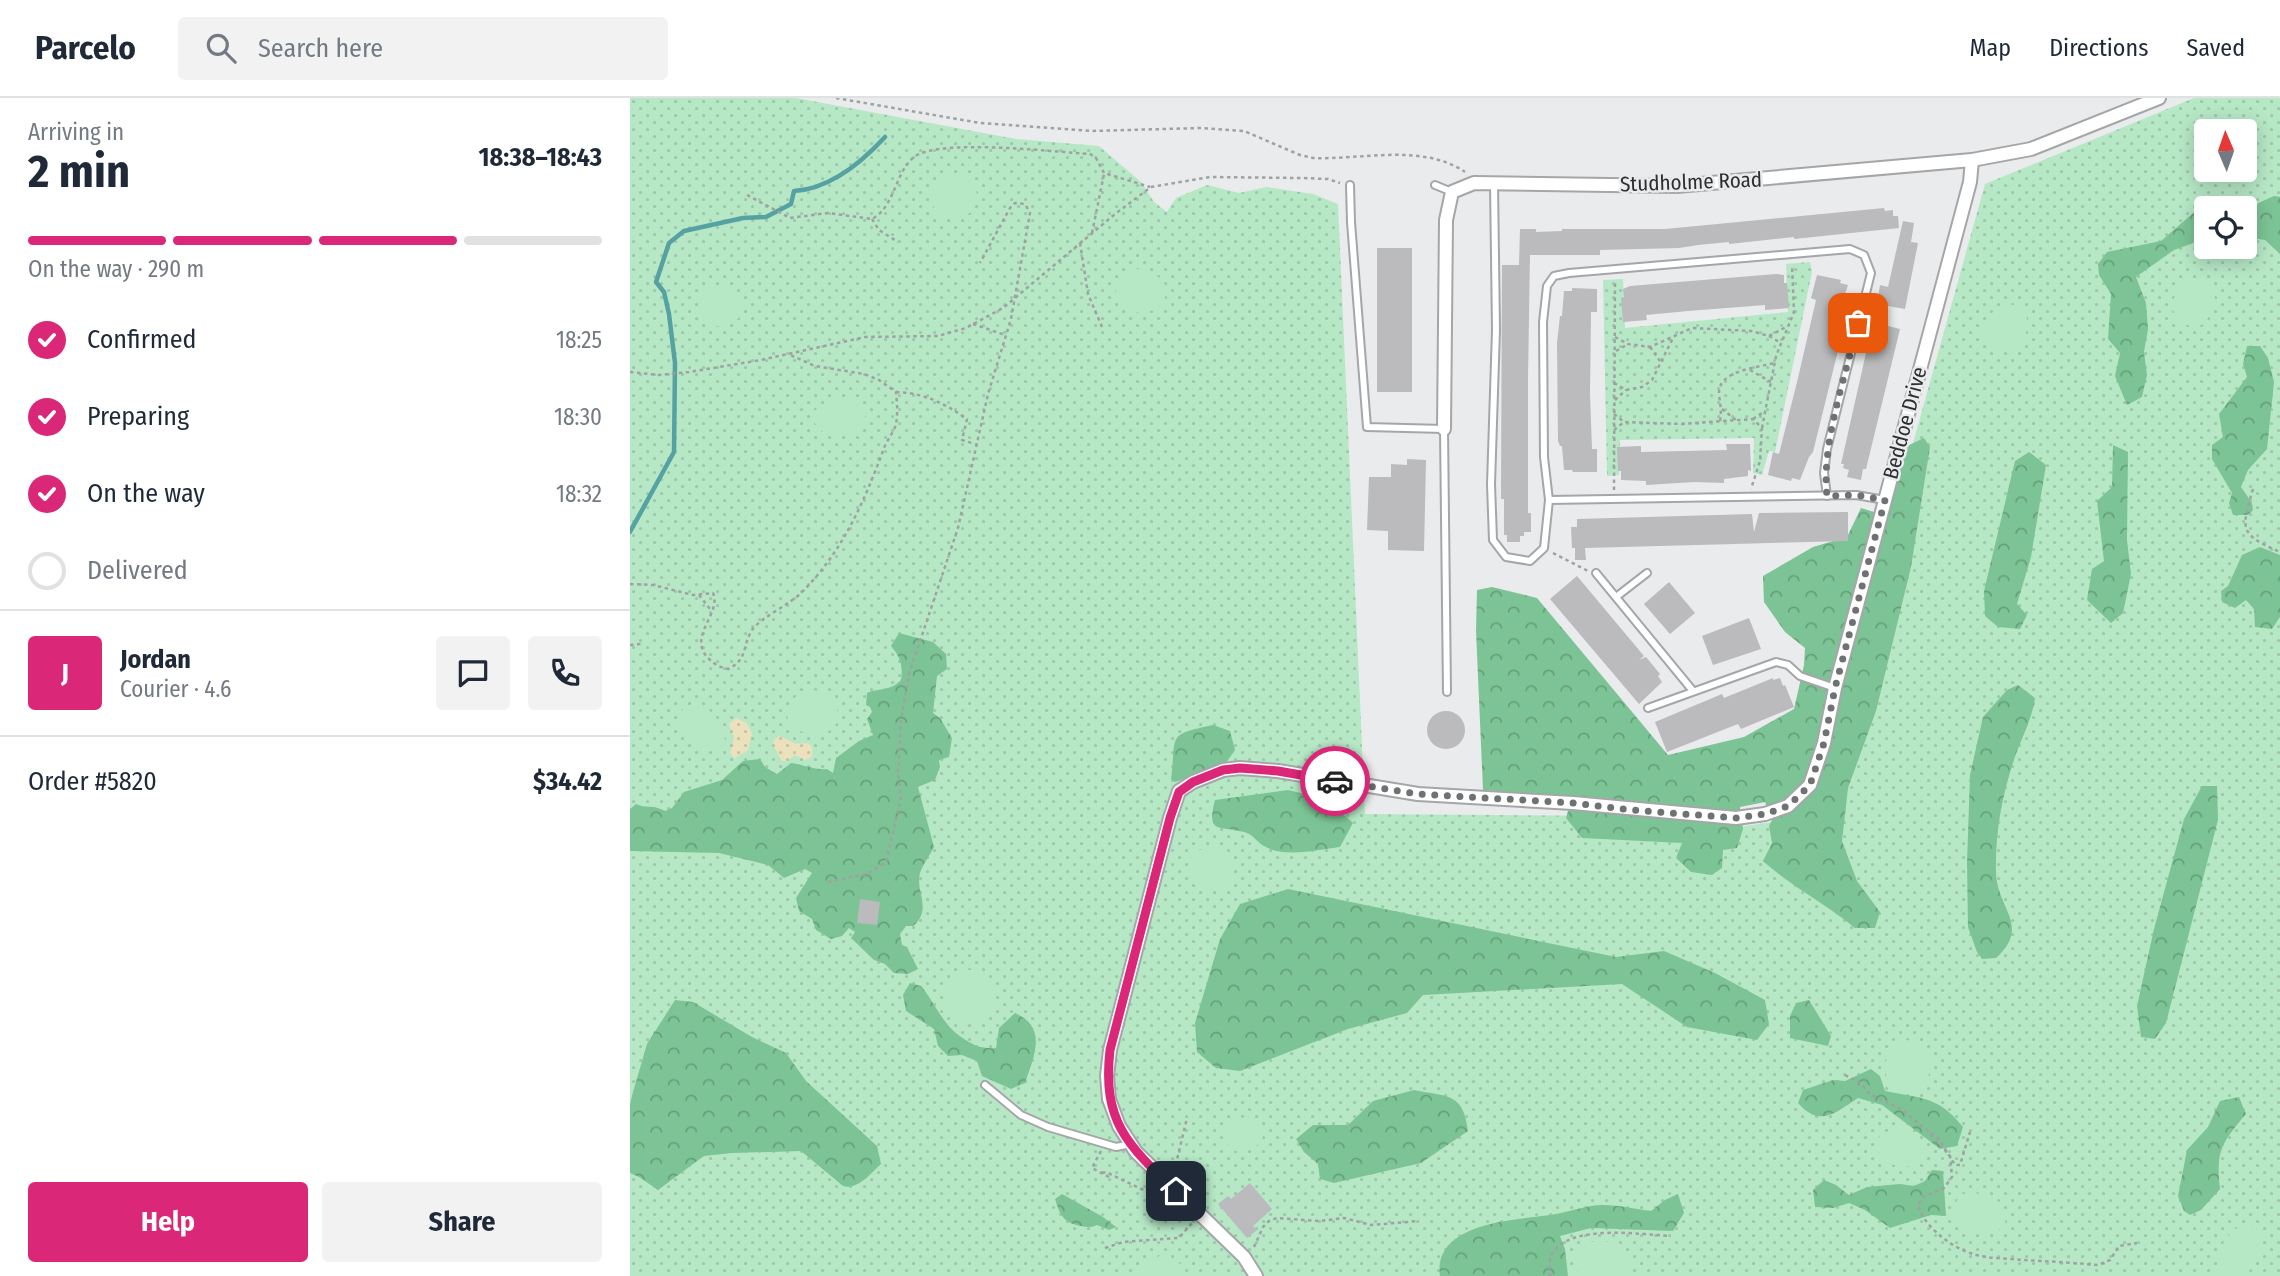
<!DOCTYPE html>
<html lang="en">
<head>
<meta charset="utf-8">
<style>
  :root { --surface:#fff; --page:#f2f2f3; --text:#1f2937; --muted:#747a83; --line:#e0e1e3; --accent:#db2777 }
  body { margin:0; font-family:"Fira Sans Condensed",sans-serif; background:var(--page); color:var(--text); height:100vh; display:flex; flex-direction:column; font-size:26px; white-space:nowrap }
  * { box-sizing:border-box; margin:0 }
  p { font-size:23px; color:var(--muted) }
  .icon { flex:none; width:38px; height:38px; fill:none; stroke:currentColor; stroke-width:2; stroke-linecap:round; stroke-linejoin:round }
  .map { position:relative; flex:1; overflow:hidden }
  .panel { display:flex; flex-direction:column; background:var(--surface); width:630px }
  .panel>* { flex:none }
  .needle { width:46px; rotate:358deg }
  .buttons { position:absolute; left:1564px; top:21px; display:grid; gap:14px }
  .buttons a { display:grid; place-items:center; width:63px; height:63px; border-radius:7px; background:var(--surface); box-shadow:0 4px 18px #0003; font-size:35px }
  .pin { position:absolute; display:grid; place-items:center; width:60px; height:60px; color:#fff; margin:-30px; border-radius:14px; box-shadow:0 4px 10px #0006 }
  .courier { position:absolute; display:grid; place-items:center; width:70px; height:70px; margin:-35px; border:5px solid #db2777; border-radius:50%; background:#fff; color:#222; box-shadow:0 2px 9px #0007 }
  .overview em { font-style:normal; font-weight:700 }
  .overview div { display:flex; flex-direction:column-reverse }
  .overview { display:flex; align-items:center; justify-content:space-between; height:119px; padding:0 28px }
  h1 { font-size:46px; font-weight:700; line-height:52px }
  .bar { display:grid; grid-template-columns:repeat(4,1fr); gap:10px 7px; align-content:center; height:84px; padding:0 28px }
  .bar i { height:9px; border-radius:5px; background:var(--line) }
  .bar .current { background:var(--accent) }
  .bar p { grid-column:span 4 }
  .line { display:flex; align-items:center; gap:18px; padding:0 28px; border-top:2px solid var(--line) }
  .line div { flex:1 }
  .round { display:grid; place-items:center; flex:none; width:74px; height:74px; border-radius:7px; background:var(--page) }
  ol { padding:0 28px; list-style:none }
  li { display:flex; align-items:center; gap:21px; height:77px }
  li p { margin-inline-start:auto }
  li .icon { padding:7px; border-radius:50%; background:var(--accent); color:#fff; stroke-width:4 }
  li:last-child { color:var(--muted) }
  li i { width:38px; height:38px; border:4px solid var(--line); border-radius:50% }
  .primary-button { display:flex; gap:14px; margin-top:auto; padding:14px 28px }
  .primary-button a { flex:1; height:80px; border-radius:7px; background:var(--accent); color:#fff; font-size:28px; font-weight:700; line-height:80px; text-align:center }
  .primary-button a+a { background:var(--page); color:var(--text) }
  header { display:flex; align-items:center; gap:42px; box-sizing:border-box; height:98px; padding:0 35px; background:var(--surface); border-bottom:2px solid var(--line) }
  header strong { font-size:33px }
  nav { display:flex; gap:38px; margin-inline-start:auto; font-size:24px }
  .search { width:490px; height:63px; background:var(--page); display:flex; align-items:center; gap:18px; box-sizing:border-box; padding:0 24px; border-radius:7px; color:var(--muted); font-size:26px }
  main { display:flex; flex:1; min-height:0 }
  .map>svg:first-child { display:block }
  .grass { fill:url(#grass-dots); fill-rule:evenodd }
  .forest { fill:url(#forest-crowns) }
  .sand { fill:url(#sand-dots) }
  .pitch { fill:#b6e8c6 }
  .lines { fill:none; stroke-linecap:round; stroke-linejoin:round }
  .stream { stroke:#56a2a3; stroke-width:4.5 }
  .building { fill:#bbbabc }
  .lane-casing { stroke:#a5a6a8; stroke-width:10 }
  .street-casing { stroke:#a5a6a8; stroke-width:16 }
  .path { stroke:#9fa1a2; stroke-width:2.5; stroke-dasharray:3.5 3.5; stroke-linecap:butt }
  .lane { stroke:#fff; stroke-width:6 }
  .street { stroke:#fff; stroke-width:12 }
  .done { stroke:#6f7172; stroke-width:7; stroke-dasharray:0 12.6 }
  .route { stroke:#db2777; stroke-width:9 }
  .labels { text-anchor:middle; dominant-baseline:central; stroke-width:5; stroke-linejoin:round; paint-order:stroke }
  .street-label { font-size:21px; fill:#2e2f2f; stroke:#e9ebed }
</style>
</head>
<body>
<header>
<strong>Parcelo</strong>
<div class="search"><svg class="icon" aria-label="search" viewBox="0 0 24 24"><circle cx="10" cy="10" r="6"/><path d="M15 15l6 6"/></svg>Search here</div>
<nav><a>Map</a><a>Directions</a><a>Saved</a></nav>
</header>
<main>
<section class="panel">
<div class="overview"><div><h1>2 min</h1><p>Arriving in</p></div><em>18:38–18:43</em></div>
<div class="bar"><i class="current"></i><i class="current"></i><i class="current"></i><i></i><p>On the way · 290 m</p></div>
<ol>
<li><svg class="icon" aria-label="check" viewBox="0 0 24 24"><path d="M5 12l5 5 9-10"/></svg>Confirmed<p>18:25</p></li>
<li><svg class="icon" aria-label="check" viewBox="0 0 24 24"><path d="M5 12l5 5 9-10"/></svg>Preparing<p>18:30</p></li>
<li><svg class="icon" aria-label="check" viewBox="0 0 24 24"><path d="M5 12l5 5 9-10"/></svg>On the way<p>18:32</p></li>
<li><i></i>Delivered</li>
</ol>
<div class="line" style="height:126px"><b class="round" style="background:var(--accent);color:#fff">J</b><div><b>Jordan</b><p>Courier · 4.6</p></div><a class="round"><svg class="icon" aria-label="chat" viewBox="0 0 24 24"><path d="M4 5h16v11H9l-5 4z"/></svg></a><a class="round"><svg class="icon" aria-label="phone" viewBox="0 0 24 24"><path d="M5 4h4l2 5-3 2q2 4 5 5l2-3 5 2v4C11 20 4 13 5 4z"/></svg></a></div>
<div class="line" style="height:91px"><div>Order #5820</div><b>$34.42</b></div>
<div class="primary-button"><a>Help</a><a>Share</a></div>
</section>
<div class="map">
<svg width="1650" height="1178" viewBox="0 0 1650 1178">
  <defs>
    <pattern id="grass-dots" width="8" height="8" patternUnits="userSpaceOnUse" patternTransform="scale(1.75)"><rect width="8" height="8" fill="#b6e8c6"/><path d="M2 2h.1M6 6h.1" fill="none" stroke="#9dc7aa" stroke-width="1.8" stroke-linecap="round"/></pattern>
    <pattern id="forest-crowns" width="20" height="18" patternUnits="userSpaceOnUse" patternTransform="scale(1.75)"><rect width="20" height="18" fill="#7cc495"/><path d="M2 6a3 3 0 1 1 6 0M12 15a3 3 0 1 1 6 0" fill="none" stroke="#66a07a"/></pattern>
    <pattern id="sand-dots" width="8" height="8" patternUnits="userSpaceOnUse" patternTransform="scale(1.75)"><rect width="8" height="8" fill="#ebe1bc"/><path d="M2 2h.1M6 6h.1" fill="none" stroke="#cac1a2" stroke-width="1.8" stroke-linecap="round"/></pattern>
  </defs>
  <rect width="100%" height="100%" fill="#e9ebed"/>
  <!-- grass -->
  <g class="grass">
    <path d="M0,0H166L386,41L469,48L511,84L524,104L537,114L546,100L577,87L609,95L637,89L683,96L708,106L735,716L987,718L1100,730L1150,723L1184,702L1355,86L1564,0H1650V1178H0ZM1577,33H1615V72H1577ZM1577,110H1615V149H1577Z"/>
    <polygon points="1180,164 1182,174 1145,354 1139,353 1132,377 1123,375 1124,340 990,342 989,377 977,378 973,182 993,181 995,230 1158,214 1156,166"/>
  </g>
  <!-- forest -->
  <g class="forest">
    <polygon points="1644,98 1650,99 1650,156 1635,142 1615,139 1615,111"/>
    <polygon points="1569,110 1577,115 1577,140 1544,152 1506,179 1516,205 1518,231 1514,254 1517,277 1512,299 1497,307 1485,278 1490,255 1478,241 1481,196 1469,177 1468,166 1477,154 1531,143"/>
    <polygon points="1617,248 1630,248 1638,260 1644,284 1637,351 1618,372 1611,389 1622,405 1623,412 1618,417 1603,417 1599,405 1602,395 1582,361 1582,347 1593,339 1589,316 1617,279 1613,266"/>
    <path d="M1294,340L1300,349L1281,469L1246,613L1218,690L1212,743L1227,783L1250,814L1245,830H1225C1195,805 1162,789 1133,763L1142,745L1139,728L1142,722L1135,704L1110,709L1113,731L1107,750L1093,752L1092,770L1082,777L1061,774L1046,760L1052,745L952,740L936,720L942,699L853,692L846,533L847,492L862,489L907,500L1038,657L1114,639L1164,611L1174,567L1175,550L1155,534L1134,504L1133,478L1183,449L1217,439L1231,410L1257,418L1277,348Z"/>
    <polygon points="1483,347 1498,354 1497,442 1501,476 1493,515 1481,525 1457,502 1462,471 1474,463 1467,403 1482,389"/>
    <polygon points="1399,354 1416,367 1401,459 1387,506 1397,517 1390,531 1368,529 1355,518 1354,493 1385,363"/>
    <polygon points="1630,449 1650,457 1650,519 1642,531 1625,529 1624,511 1616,502 1605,510 1592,504 1591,493 1598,488 1612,457"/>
    <path d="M269,535L303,544L316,556L317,571L307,578L303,615L310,620L322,640L319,659L309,662L310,669L305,682L288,689L304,749C300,757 293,766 290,775C285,794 303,811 283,828H276L270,836L272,847L277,849L288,871L278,876L264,875L255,866L244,862L221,840L225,834L219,830L212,838L201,841L186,832L182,821L169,813L166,800L182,775L175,771L154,780L138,767L89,755L0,753V711L6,706C17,711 22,706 35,713L42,710L54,694L92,682L113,663L130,661L135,669L147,676L161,665C172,666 187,673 197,671L203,675L206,660L229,643L243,637L237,621L242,614L240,609L236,607L237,595C252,589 259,594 271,582C273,568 271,560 261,548Z"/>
    <path d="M1388,587L1405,600C1402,621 1393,637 1386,656C1373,693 1365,733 1366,773C1366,811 1402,827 1366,860L1352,861L1347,854L1338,829L1337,765L1340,677L1353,619L1377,592Z"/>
    <path d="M583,627L600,633L605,652L596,665L545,684L541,681C547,637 535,637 583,627Z"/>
    <polygon points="1572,688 1587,688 1588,722 1536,925 1525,941 1511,939 1507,908 1524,831 1554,721"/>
    <path d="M658,692L696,701L723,725L710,749C688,752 654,760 634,748C628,745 623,737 617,735C592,726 575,739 585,702Z"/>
    <polygon points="658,791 986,859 1034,853 1085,875 1135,902 1139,926 1127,942 1057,929 992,886 793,897 777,915 718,931 610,973 586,970 567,954 565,925 590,841 610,806"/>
    <path d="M280,885L291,888C309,910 312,929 339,944C347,949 356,951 366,950L369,930L385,915C418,929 404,959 395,985L381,991L352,978L347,963L332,957L318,958L308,948L304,931L276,913L273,897Z"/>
    <path d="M45,902L63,904L122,939L156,955L176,983L247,1048L251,1066C240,1076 228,1092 213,1088L171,1053L102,1055L74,1058L28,1092L9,1079L0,1075V1006L3,994L17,946Z"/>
    <polygon points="1179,902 1201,938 1198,948 1160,940 1160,918 1166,905"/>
    <path d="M1241,971L1250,978L1255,993C1292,1001 1307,997 1333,1029L1327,1048L1310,1051L1252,1007L1228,1000C1205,1015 1190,1030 1168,1005L1173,992L1203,982L1215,983Z"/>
    <path d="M784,992C818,999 833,994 838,1033L791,1065L704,1085L690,1081L688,1066L674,1054L666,1041L683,1027H718L743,1003Z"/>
    <path d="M1609,999L1616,1016C1591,1046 1586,1052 1590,1091L1571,1112L1560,1117L1554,1113L1548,1098L1557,1052L1578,1029L1590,1003Z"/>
    <polygon points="1302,1072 1313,1073 1316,1118 1301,1117 1260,1130 1235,1112 1219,1105 1203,1110 1185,1109 1183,1092 1194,1082 1206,1087 1219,1097 1237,1089 1270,1086 1284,1088 1295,1083"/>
    <path d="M432,1096L473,1119L486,1129L479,1132L467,1127C461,1130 457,1129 450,1128C433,1124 430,1117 425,1101Z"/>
    <path d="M1048,1096L1054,1115L1043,1133L961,1130L930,1138L935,1151L938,1178H810C803,1124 885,1122 920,1117C937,1115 955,1107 973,1107C989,1107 1005,1111 1021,1113L1035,1102Z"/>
  </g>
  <!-- sand -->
  <g class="sand">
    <polygon points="106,620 117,625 122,636 118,652 105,660 100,655 104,640 99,626"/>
    <polygon points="149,638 166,646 178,645 182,649 182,659 175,662 165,657 157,663 152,663 143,647 144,642"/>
  </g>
  <!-- pitch -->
  <g class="pitch">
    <circle cx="324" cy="98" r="23"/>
    <path d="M501,170L518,173L533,182C551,223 475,228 487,181Z"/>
    <path d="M1562,182C1594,181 1589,217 1568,229C1534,228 1537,191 1562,182Z"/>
    <path d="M86,188L100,191L110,201V218C91,243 58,218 72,194Z"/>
    <path d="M1380,206C1421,218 1381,274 1357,244C1344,228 1364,208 1380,206Z"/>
    <path d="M213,300C225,301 234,303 236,316C231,349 177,342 184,313L202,301Z"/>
    <path d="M182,592C216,597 219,642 178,635C170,634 163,631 158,625L157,609L168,596Z"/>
    <path d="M68,606C85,611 106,641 88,655L68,648L50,627L51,613L59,607Z"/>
    <path d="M579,748L590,750C607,761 607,780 591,792C570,791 550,777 564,755Z"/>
    <path d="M337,872H345L359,879C387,931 310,944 316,896C318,884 326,877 337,872Z"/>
    <path d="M1274,942C1330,945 1288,1022 1259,982C1249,969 1260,948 1274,942Z"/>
    <path d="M616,1019L630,1024C642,1044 618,1058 601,1052L593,1040C594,1027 604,1021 616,1019Z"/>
    <path d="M1270,1031L1287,1036L1296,1048L1294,1058C1268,1092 1216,1035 1270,1031Z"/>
    <path d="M1345,1095C1361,1098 1376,1102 1376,1122C1362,1155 1302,1127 1332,1096Z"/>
    <path d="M1616,1127L1631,1134C1635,1152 1627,1166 1614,1178H1594L1587,1167C1587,1151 1600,1129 1616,1127Z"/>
    <path d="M974,1143C994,1147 1013,1160 989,1178H950C942,1165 946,1153 958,1144Z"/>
    <polygon points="530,1158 551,1166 558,1178 507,1178 518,1162"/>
  </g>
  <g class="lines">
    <!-- stream -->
    <path class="stream" d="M0,434L44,354L45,265L39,216L34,194L26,184L39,145L54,133L113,120L136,119L161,106L164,93C200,91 232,64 255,39"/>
  </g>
  <!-- building -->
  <g class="building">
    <polygon points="1254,110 1255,113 1263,112 1263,118 1268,118 1269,130 1164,141 1164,139 1099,146 1099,144 1068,147 1049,150 970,152 970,157 900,157 898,279 898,415 901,415 901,434 894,434 894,438 890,438 890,444 877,444 877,437 874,437 874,401 871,401 872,167 889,167 890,131 906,131 906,134 932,133 932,131 1035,131"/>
    <polygon points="1273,123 1284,125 1281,144 1288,145 1275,211 1247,206 1250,187 1258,189"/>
    <rect x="747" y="150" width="35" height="144"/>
    <polygon points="1146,176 1154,177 1154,185 1157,185 1159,210 1135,212 1135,207 1058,213 1016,217 1017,222 993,224 991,200 994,199 993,191 1000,188"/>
    <polygon points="1187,177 1211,182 1210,185 1218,187 1209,214 1217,216 1183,354 1179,359 1170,382 1162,380 1161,383 1138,377 1143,354 1149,356 1168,280 1186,202 1181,200"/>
    <polygon points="942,190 967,191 967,214 961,214 960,296 962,351 967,351 967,374 943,374 942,372 934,372 932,348 930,348 928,343 927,245 930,218 932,218 934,193 942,193"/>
    <polygon points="1243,224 1270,231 1236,371 1233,371 1231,382 1217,379 1219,372 1213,370 1214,366 1211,366"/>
    <polygon points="1096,346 1120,346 1121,373 1118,372 1118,378 1094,381 1094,385 1065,384 1016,387 1016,383 991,382 991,373 988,373 987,349 1011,348 1011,354 1097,352"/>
    <polygon points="777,361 796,362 794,453 758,452 758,433 737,432 739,379 761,379 761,366 777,367"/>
    <polygon points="1218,414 1218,443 955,450 956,462 945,462 945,450 942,450 941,429 947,429 947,421 1122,416 1124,434 1129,415"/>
    <polygon points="947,478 1014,558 1009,562 1016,559 1030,576 1028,578 1032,584 1009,606 920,501"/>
    <polygon points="1039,484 1065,515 1040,536 1014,506"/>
    <polygon points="1119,520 1131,551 1083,567 1072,538"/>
    <polygon points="1143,580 1143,582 1150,580 1153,588 1155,587 1164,609 1111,631 1108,626 1037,654 1025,624 1092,596 1094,600"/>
    <circle cx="816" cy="632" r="19"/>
    <polygon points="230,801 250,804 247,827 227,825"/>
    <polygon points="620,1085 642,1111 623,1128 627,1132 617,1140 588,1106 598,1098 601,1101"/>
  </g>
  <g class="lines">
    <!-- lane casing -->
    <g class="lane-casing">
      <g id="lane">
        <polyline points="864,85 866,232 861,386 863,442 876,459 900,463 914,450 919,402 914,359 913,224 917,188 924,178 939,175 1220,151 1234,157 1241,175 1197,351 1194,375 1197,398"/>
        <polyline points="720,87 721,124 737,329 814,331 817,594"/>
        <polyline points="805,87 822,94"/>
        <polyline points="919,402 1226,397 1255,402"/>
        <polyline points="966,475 1063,593"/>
        <polyline points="986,499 1017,475"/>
        <polyline points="1018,610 1146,564 1158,567 1170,578 1205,590"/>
        <polyline points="355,987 391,1017 418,1029 486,1049 501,1046"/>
      </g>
    </g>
    <!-- street casing -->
    <g class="street-casing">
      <g id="street">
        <polyline points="814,331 816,122 822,94 844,85 1047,88 1342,62 1401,51 1529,0"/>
        <polyline points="626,1178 614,1159 506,1054 489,1028 479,1001 477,978 480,952 540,720 549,693 563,684 593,672 610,670 648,673 788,696 943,705 1106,720 1135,716 1158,708 1180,687 1194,645 1205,590 1340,84 1342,62"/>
      </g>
    </g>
    <!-- path -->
    <g class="path">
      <path d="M206,0L350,25L461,33L571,30L614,33L670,57L683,60C732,62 792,45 835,74"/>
      <path d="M117,97L160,120L198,115L242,121C265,109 265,74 284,59C308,40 426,54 460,56L466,60L474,75L520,89"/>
      <polyline points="242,121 249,132 268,144"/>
      <polyline points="462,135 474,76"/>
      <polyline points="450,145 458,196 472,229"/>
      <polyline points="343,226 375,237"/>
      <polyline points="1139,238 1151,245"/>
      <polyline points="985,239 998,246 1020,249 1062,230 1121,233 1139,238 1158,228"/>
      <polyline points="1020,249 1030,263"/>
      <polyline points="986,253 998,246"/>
      <polyline points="1120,272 1141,284"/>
      <polyline points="0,274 29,277 59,274 131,262 235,239 308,238 336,230 373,210 485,116 521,89 580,79 671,80 698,81 710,85"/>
      <polyline points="984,285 996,292 1012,289 1022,282 1043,240"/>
      <path d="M266,294C294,295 314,305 337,321L332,342L345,346"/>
      <polyline points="985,302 996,292"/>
      <polyline points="1092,311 1106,322"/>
      <polyline points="984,316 994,324"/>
      <polyline points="1123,321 1135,313"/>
      <path d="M1090,323C1092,313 1090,306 1089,296C1088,272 1127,270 1144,265"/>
      <polyline points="1132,330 1146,258 1164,214 1162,167"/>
      <polyline points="984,332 994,324 1052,326 1123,321 1132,330 1130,363 1121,391"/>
      <path d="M1623,391C1611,432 1609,436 1650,454"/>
      <polyline points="984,392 985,182"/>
      <polyline points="923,455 958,473"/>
      <path d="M0,486L23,487L63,497L83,495C92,516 57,538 78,560C84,566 89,569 98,571C118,562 112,548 122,532C131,519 160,507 173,493C213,453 235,402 254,350C257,342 264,334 266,326C268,316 267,304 266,294L249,282L234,276L185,268L158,256"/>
      <polyline points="69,497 80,511"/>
      <polyline points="0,547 11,546"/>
      <polyline points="198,784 237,776 256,764 271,700 268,674 271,622 279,576 328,430 358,296 381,221 400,115 395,106 385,105 380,110 350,165"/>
      <polyline points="1215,977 1230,985 1241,997 1273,1012 1295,1031"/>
      <path d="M1296,1031L1320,1058L1322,1079L1314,1090L1293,1099L1288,1107C1293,1128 1322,1150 1343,1156C1358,1161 1376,1160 1392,1162C1417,1163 1443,1165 1468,1167L1480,1162L1489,1148L1507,1145"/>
      <polyline points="1301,1035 1309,1041 1325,1067 1330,1067 1340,1034"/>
      <polyline points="471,1053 462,1070 479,1079"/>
      <polyline points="544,1074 557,1020"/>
      <polyline points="472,1075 476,1074 526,1098 533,1097"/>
      <polyline points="624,1149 633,1129 639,1123 647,1120 690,1123 714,1120 741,1127 789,1123"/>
      <polyline points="475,1150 493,1144 549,1140 562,1125"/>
      <path d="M920,1178C920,1172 919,1161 922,1156C938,1126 1010,1136 1039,1138"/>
    </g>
    <!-- lane -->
    <use href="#lane" class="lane"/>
    <!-- street -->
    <use href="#street" class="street"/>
  </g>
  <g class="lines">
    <!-- done -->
    <path class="done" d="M705,683L788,696L943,705L1002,712L1106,720L1135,716L1158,708L1180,687L1194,645L1205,590L1255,402L1226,397L1197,398C1191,346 1216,277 1228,225"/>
    <!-- route -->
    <path class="route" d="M546,1093C497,1047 472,1023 480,952L540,720L549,694L563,684L593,672L610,670L648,673L705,683"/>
  </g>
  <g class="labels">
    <!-- street labels -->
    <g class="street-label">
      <text transform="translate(1061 84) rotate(-2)">Studholme Road</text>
      <text transform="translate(1275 325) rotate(-75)">Beddoe Drive</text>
    </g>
  </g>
</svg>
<div class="buttons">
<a><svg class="needle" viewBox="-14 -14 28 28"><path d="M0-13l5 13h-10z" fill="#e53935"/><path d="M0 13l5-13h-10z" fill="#747a83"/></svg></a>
<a><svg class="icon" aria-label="locate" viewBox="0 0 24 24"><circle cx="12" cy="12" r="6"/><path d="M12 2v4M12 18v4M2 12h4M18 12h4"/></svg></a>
</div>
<div class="pin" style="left:1228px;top:225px;background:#ea580c"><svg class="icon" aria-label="bag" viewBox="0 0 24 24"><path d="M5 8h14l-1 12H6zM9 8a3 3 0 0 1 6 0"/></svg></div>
<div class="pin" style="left:546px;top:1093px;background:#1f2937"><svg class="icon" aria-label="home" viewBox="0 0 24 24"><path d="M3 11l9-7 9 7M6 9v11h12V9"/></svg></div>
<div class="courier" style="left:705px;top:683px"><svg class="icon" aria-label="car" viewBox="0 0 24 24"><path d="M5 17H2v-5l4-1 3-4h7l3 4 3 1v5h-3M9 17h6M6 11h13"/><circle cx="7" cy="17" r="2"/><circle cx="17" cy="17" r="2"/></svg></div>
</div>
</main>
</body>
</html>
